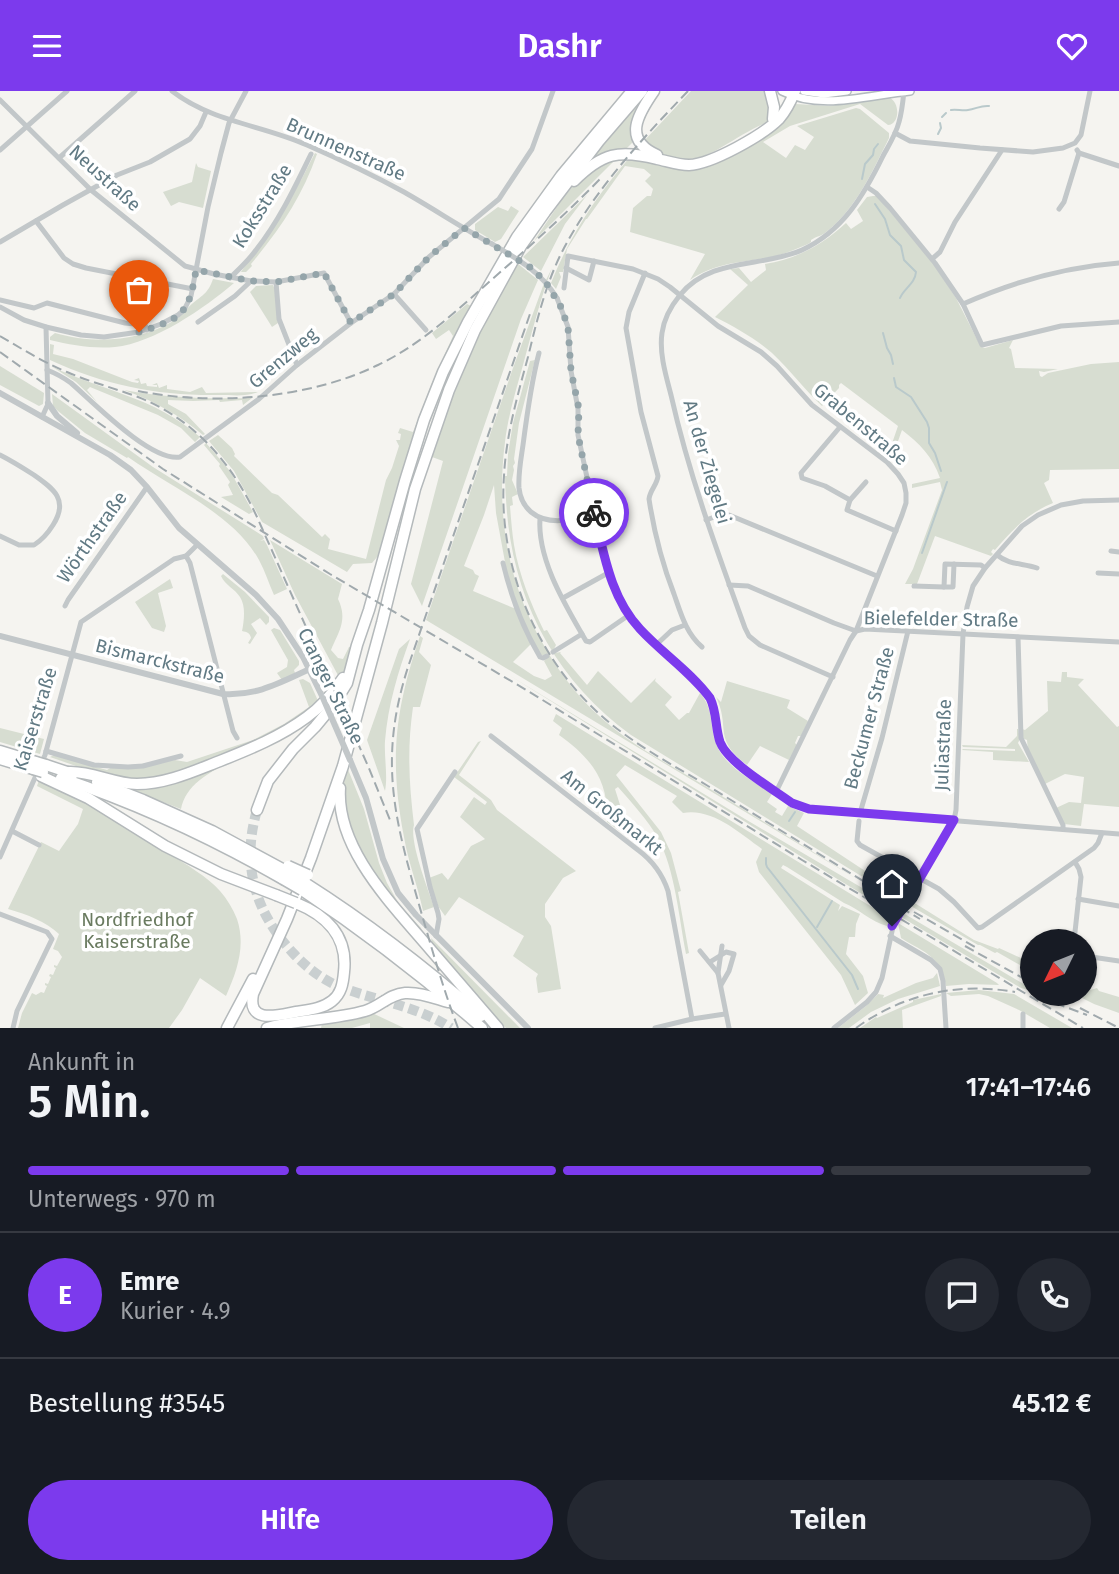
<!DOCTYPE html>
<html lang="de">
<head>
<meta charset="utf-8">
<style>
  :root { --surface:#171b24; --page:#242831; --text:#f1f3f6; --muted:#9ea1a6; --line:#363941; --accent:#7c3aed }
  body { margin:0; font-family:"Fira Sans",sans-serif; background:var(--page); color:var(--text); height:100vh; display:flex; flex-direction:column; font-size:26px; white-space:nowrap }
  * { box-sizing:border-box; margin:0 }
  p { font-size:23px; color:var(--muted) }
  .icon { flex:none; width:38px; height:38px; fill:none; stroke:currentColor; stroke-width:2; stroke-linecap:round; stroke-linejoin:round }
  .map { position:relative; height:937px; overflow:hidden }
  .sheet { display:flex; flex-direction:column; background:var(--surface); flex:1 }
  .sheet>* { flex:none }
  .needle { width:46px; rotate:227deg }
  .buttons { position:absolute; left:1020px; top:838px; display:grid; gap:14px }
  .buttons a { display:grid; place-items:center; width:77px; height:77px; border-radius:50%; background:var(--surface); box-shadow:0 2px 5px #0004; font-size:35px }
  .pin { position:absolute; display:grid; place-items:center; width:60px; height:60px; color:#fff; margin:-72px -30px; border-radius:50% 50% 50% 0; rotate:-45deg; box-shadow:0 0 7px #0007 }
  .pin .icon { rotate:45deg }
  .courier { position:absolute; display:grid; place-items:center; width:70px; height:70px; margin:-35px; border:5px solid #7c3aed; border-radius:50%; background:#fff; color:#222; box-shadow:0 2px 9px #0007 }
  .overview em { font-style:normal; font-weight:600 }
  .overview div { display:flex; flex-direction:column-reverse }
  .overview { display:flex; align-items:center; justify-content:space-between; height:119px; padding:0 28px }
  h1 { font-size:46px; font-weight:600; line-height:52px }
  .bar { display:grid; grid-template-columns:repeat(4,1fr); gap:10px 7px; align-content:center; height:84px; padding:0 28px }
  .bar i { height:9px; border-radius:5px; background:var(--line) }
  .bar .active { background:var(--accent) }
  .bar p { grid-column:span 4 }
  .line { display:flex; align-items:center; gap:18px; padding:0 28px; border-top:2px solid var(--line) }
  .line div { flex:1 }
  .round { display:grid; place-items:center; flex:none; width:74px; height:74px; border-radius:37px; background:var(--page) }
  .cta { display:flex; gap:14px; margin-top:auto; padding:14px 28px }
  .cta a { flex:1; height:80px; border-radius:42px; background:var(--accent); color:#fff; font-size:28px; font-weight:600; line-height:80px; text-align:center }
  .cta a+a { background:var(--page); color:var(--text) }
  header { display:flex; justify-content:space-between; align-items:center; height:91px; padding:0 28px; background:var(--accent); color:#fff; font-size:32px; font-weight:600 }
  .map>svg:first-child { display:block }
  .green { fill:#d7ddd1; fill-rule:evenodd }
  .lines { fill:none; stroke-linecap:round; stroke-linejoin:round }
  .stream { stroke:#b9c9cb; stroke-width:2 }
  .motorway-tunnel { stroke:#c9cfd0; stroke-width:10; stroke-dasharray:10 5; stroke-linecap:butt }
  .secondary-casing { stroke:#b4bbbe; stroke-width:10 }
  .motorway-casing { stroke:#b4b9bb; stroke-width:13 }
  .minor { stroke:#c2c7c9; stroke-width:5 }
  .tertiary { stroke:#c2c7c9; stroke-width:6 }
  .secondary { stroke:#fff; stroke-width:7 }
  .motorway { stroke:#fff; stroke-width:10 }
  .rail { stroke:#a0a9ad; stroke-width:2; stroke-dasharray:10 5; stroke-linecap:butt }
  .motorway-bridge-casing { stroke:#b4b9bb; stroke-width:13; stroke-linecap:butt }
  .minor-bridge { stroke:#c2c7c9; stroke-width:5 }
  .tertiary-bridge { stroke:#c2c7c9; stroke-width:6 }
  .motorway-bridge { stroke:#fff; stroke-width:10 }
  .done { stroke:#95a5aa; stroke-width:7; stroke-dasharray:0 12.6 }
  .route { stroke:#7c3aed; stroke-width:9 }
  .labels { text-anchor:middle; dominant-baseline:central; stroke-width:7; stroke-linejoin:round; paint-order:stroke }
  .street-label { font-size:19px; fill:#617a84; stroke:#fff }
  .park-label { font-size:19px; fill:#6a7b60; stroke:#fff }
</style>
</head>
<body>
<header><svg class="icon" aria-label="menu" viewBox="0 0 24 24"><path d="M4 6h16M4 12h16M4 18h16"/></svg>Dashr<svg class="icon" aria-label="heart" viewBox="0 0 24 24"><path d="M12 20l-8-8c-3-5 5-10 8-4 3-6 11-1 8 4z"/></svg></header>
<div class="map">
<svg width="1119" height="937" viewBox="0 0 1119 937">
  <rect width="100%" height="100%" fill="#f5f4f0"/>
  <!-- green -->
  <g class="green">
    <polygon points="649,0 636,48 624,60 585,75 605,50"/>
    <path d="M691,0H765L768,8L770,26L766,32C719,51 697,91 643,51Z"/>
    <path d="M890,7C900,12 900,33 888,34L860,13L790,35L763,51L786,67L795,54L805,59L814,46L797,35L856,17L860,18L889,42V47C872,81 856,118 825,142C819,146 817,145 811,149V151L808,153C798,157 787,162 776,165C745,172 718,170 690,189L705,163L630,141L633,117L647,105H651L653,98L645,90L651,84L644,78L625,75L587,128H586L567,158L563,181H559L561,186L556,198L551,192C570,144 597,104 630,66L705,75L796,13L829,15Z"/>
    <path d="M315,62L317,63C302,106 280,138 251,173L252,175L246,181H241L301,89Z"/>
    <polygon points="618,66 534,150 563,107 574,94 593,77"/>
    <polygon points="196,72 198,76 211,80 203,117 179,111 171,115 163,101 192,91"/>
    <polygon points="587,104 565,133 541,180 523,166"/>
    <path d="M873,105H877L931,169L956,207L981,256L985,257L1013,249L1009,257L1011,258L1015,277L1058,278L1044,281L1039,280L1040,285L1042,286L1048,282L1091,273L1119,271V378L1050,379L1049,389L1044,392L1053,412C1028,422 1012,439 995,459L993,458L991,461L993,463L991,465L935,445L917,493H905L913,478L942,399L940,391L912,397V393L940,387C933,366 919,352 902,339L892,367L888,364L898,335L841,292L839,294V297L822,315C804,298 790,279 772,262C756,248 735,236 715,226L748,194L730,178L739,177L751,191L766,179L765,173C797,168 822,154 846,132L851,138L863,130L857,119L867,106Z"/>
    <polygon points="511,115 519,120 501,148 495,151 475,139 475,133 498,116 508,120"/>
    <path d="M517,172L538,189L521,228L422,515L411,493L443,370L432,366L433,361C449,314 466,268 488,225C497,207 508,190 517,172Z"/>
    <path d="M552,177C540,209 532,241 523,274C516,299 508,325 505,351C496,421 507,490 542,551C560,584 583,613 612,636C639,658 672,675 702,693C755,725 808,758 860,790L426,529L513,277L543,195ZM494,394L496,422L507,482L524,535L540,564H546L547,566L544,570L552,585L545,589L534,585L513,571L531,553L516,518L473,500L479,485L475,483L473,479L464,475L484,424Z"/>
    <path d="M213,188L234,192C205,217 154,252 115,256C93,258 71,254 50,249V246L55,242C93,253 139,251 173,230C181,225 186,218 193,212C204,203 208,202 213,188Z"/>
    <polygon points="273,194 275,199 278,232 272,236 250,201 256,195"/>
    <polygon points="478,205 446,271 384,458 372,472 353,473 347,481 262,431 234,380 209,350 218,344 232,357 235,363 234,365 272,402 278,404 322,446 325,443 330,448 328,458 366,468 386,389 392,377 399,355 396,349 400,349 401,343 398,342 400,337 413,341 432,292 453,245 449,239 436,248 432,242 467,213 471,215"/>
    <path d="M50,253L54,254L53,263L73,268L132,291L138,292L139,290L134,289L139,287L141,293L146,292L147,295L157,296V294H152L157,292L159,297L167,294V298L190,301L202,296L206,302L258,301C247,306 232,304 220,304C159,305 107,295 50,269Z"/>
    <path d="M535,269L519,332L514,368L515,372L513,375L514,379L512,389L518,403L512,406L513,414L510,415C511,428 512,441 514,454C519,484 531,513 544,540L547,539L556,554L553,560L554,562L561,561L560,562L587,594L598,580L631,612L656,587L655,590L672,606L665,614L679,629L687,622H689L700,602C713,617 710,632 715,650C722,674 752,689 772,703L767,711L777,718L775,721L782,725L788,715L804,722L797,735L903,805L902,810L631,644C557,590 515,513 507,422C506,409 505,396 505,385H507L508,363L513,332L530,270Z"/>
    <polygon points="0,275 44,302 43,313 39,315 0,294"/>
    <path d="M51,275C104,301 153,305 200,346L195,351L181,337L158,324L90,296L87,299L97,311L76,291Z"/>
    <path d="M124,299C167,307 208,308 252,307L243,314L242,309L220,311L219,309L193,310L168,309V313L186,323L205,343L203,344C179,324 154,310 124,299Z"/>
    <path d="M52,303L153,376L263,445L264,448L260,450L264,449L267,454L287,498L274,504C269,493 265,480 259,469C233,422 170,396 128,366L127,367L85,342L58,320L53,315Z"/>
    <polygon points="206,352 230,380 253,421 249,423 221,406 233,404 228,394 230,391 219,375 220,373 204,354"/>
    <path d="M270,449L342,493L338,508C348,529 339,540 331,559L338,567L343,568L349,556L356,555L340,588L295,504Z"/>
    <path d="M223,483L245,501L269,526V531L266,534L260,527L251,533L257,542L250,553L248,552L251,547C250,542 247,541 242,540C244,530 246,515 240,506C235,498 225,494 221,485Z"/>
    <polygon points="170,488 173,497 158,502 166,535 164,541 152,537 135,511"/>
    <polygon points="274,537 280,539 299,570 299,574 294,579 295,582 282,589 277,582 287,576 288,569 271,539"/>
    <path d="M420,545L423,547L419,561L431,574L420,616H413C407,658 409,692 414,734C409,750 428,798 434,816L423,820C418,795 408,771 404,746C389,668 395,619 420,545Z"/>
    <path d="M410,548C398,581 388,614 385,650C384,666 388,685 385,700L367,649L399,558Z"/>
    <polygon points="504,581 745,728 898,818 895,823 839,789"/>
    <polygon points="1062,581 1067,581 1067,586 1084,588 1078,594 1117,636 1119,635 1119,716 1084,713 1081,735 1064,733 1056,717 1069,711 1081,712 1084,686 1065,683 1045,693 1028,660 1027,649 1022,647 1022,638 1025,639 1048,620 1047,590 1061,591"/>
    <polygon points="303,588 310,592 319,612 281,639 191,676 155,686 128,688 102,684 50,666 54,664 107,679 112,676 175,669 187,671 253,649 284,633 309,616 299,589"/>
    <path d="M727,590L790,609L787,617L808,630L801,645H798L795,652L797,654L789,669L760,655L747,674C712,647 731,637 716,606L721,611Z"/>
    <path d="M556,623L890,827L891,828L887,835C871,831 859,818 844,812L787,776L783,774L781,777L840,814L838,820L842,815L860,823L856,833L855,846H849L846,863L863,885L868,902L855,914L841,884L759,781L756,771L762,758C739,742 713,717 683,722L672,711L677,705L625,674L616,684L661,741L671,762L681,800L678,801L689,862L686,863C679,827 675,779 658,747C647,728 632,712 618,696L615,698L621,717L624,743L607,731C609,689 591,667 559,644L562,637L553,630Z"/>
    <polygon points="0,637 44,648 40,663 0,651"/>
    <polygon points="1017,638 1018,638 1020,648 1018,652 1029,671 993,669 993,661 962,659 963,658 1015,660 1015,658 963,656 962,654 1006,656 1017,645"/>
    <polygon points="481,650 459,684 491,709 497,719 576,780 563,787 545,813 545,826 551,835 561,898 538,902 536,887 538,883 513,865 524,845 459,806 445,825 438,815 429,787 442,782 448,789 471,755 485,748 460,726 474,706 485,714 487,711 454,686 478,651"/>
    <path d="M250,661C224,675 187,687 181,718L121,695H143Z"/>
    <path d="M347,676L364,718L379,772L387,792L399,813L421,837L423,844C394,809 361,774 347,730C341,715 343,691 347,676Z"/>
    <path d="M39,689C86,708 127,735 169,762C186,774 207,785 220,800C227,808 233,818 237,828C246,855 237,880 226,905L200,887L182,919L169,937H18L22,922L32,902L36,904L41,901L44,902L47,895L45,894V892L48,893L51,886L49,885L50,883L53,884L56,877L54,876V874L57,875L62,866L58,860L53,858L59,843C45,830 28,824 8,818L41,751L59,760L78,733L83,718L37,695Z"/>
    <polygon points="913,811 974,849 998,858 999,857 1032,872 1032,881 997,861 995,862 980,854 978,854 909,814"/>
    <polygon points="903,822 1032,898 1032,900 1021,897 901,826"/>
    <path d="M898,832L997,892L999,894L969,893L946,895C941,865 925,862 901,847Z"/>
    <polygon points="431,847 520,937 506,937 498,930 433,856"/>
    <polygon points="937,882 940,895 898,908 871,921 849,937 838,937 866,915 878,903 884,904 883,907 916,892 933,887"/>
    <polygon points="1097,897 1099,900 1119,906 1119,922 1094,913 1074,903 1085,903 1085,899 1087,900"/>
    <polygon points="979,899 1014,903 1072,937 1050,937 1019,919 988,905 979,903 951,905 946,902"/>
    <polygon points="941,903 941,905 902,919 903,937 860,937 876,926 877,927 913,911 913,909"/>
    <polygon points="370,921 404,937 370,937 370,932 352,937 321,937 322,932"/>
  </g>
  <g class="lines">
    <!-- stream -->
    <g class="stream">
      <path d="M951,19C957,18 962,20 968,19C976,18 981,14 989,15"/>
      <polyline points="942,26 946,22"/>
      <polyline points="938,43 941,37 940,32"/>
      <polyline points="862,88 865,73 873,64 874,58 878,53"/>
      <path d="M875,113L885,128L890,144L901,155L904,169L916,181C915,193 904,197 900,207"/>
      <polyline points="883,242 887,257 891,264 893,273"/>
      <polyline points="894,287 896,296 911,306 927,331 929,337 929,352 935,362 941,380"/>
      <polyline points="922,462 947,391"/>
      <polyline points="789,730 795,721"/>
      <polyline points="766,767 766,773 767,776 852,884 858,898"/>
      <polyline points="817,836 832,810"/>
    </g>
    <!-- motorway-tunnel -->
    <path class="motorway-tunnel" d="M257,719C241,774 255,821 293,862C308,878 325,891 346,898C382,911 419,916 451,937"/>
    <!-- secondary casing -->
    <g class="secondary-casing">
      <g id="secondary">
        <path d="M782,0C821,20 868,4 910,0"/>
        <polyline points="804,0 824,3 847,0"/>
      </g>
    </g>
    <!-- motorway casing -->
    <g class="motorway-casing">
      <g id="motorway">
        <path d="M654,0C638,23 622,49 657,64"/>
        <polyline points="770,0 774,16 773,28"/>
        <path d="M574,90C602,62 619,58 657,68C667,70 678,74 689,74C712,73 763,44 779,28C786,20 791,10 795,0"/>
        <polyline points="0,660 36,671"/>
        <polyline points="0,668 33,678"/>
        <polyline points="46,674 73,683"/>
        <path d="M69,681C92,680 114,693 137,693C166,693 194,680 220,670C250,658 280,646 307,626C321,616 333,602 343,587"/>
        <polyline points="41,685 88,707 165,755 221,783 276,804"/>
        <path d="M61,687C138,713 212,747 283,788"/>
        <polyline points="97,691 143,709 212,740 286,780"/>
        <path d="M340,697C336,755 388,809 424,851C448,879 473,908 498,937"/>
        <polyline points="257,719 268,690 293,658 315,636 334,613 347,592 357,554 369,519 405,390 424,329 443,281 468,231 517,146 561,85 632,0"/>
        <path d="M305,792C368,832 425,876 481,925"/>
        <path d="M302,799C365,841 425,887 482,937"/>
        <path d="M296,812C328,825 348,846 344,881C343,893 341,903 332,910C322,918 308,919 296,921C279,924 247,934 253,903L287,828L311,767L343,675L382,532L415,398L449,299L475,239L521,155L545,121L599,50L642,0"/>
        <polyline points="227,937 253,888"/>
        <path d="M267,937C299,928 333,929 365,920C380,916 389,903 405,902C420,901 434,907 448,911"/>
      </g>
    </g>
    <!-- minor -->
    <g class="minor">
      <path d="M172,0C212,31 262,34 307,54C339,68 373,84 404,101C434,118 462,137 492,153"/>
      <polyline points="0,9 91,99 185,175 214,183 251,190 276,191 324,182 351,232"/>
      <polyline points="895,42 910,50 980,57 1033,61 1063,57 1075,52 1081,44 1090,0"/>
      <polyline points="0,59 67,0"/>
      <polyline points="1077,59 1079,62 1119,75"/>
      <polyline points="59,67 135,0"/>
      <polyline points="867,96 876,102 890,117 935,172 963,213 982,254 1061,235 1119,231"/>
      <polyline points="1059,118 1064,111 1079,62"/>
      <polyline points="36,130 64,167 73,173 86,177 193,198"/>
      <polyline points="0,151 63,114 117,84 150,71 190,48 200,35 206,21"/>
      <polyline points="932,168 940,161 955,131 1002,59"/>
      <polyline points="566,177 589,189 594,170"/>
      <path d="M645,182L629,221L626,237L641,321L658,385C657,394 650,399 649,408C654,441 662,472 674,503C681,523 686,542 702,556"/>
      <path d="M230,187C239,178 249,169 256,159C279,130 295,96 311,63"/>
      <polyline points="276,191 279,228 297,274"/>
      <polyline points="564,197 568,165 633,178 658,188 670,196 718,235 761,261 777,275 812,314 887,371 898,383 904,392 906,402 906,412 902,424 856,540 850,549 776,701"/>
      <polyline points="394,203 426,239"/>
      <path d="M557,207L568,236L571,280L578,318V344L606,476L625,516L634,531L711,607C718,622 715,640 722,655C730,672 790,713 809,718L1119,743"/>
      <polyline points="0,209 34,217 47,212 125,232 145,234 147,239"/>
      <path d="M963,213C1013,191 1064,176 1119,172"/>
      <polyline points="0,216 24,229 46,236 81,244 104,246 139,241 161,233 178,224 184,219 191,205 208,116 221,62 229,32 246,0"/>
      <polyline points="198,231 235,205 251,190"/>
      <path d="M539,262C531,292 527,323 523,354C521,368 518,383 519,397C520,407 524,415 531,421C549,436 575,428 595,423"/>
      <path d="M47,279C55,282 64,287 71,292C93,311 151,371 180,366L259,308L297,274L351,232L394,203L429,166L499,108L532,58L553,0"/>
      <polyline points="42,326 48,313 46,236"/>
      <polyline points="840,336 801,382 802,387 825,395 850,409 847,419 896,440"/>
      <path d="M0,364C12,370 23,377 34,384C54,398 69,409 53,434C48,442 42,449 34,454H19L0,445"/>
      <polyline points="850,409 866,391"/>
      <path d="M540,427C537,469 566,515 586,550L590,551L629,524"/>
      <polyline points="706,429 720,424 729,424 877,485"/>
      <polyline points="1111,460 1119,461"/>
      <path d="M997,464C1009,474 1023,472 1037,477"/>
      <polyline points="186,465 190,472 233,640 237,647"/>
      <path d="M503,472C511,506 523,537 540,566L543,567L547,565"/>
      <polyline points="1098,482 1119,483"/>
      <polyline points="729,494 748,495 834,532 856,540 865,538 1119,551"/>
      <polyline points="914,495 944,496 945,473 981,474 985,477"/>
      <polyline points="944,496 953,496 954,473"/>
      <polyline points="563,507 608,482"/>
      <polyline points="65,515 68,509 147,396"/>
      <polyline points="1018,546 1021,647 1063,734 1063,738"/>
      <polyline points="656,554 672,539 685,534"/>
      <polyline points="553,561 582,543"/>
      <path d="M833,586L760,554L749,545L745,537C717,460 689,384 671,304C666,285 659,262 662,242C664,227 671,215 680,204C711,166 761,177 802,159C843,140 864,104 883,65C889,54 896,43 899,31C902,21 903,10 904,0"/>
      <path d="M491,645L638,759C653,770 662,782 668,800L692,928"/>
      <polyline points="46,660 94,674 128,676 143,675 181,665"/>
      <polyline points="860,722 882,647 908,540"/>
      <polyline points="859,730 857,750 860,754 939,798 954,811 978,837 982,836 1094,757 1098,752 1102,742"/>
      <polyline points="12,740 39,754"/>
      <polyline points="0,766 45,664 81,531 174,468 186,465 197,454"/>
      <polyline points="1078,808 1119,815"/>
      <polyline points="0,823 47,841 52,848 17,920 13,937"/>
      <polyline points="436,845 439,828 438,822 430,796 417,738 455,681"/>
      <polyline points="890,845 931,869 940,878 943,890 946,937"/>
      <polyline points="1074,850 1081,786 1079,778 1075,771"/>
      <polyline points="700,860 718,882 729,937"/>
      <polyline points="1085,865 1119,870"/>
      <polyline points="710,871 726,861 734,863 729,880 721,894"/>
      <polyline points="718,882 722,855"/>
      <polyline points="655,937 692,928 725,923"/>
      <polyline points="834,937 867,911 876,901 882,887 894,831 954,729 956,719 963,543 967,516 973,495 985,477 1022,435 1038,424 1061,414 1083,410 1119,409"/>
      <polyline points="1023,937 1023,923"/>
    </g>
    <!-- tertiary -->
    <g class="tertiary">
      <polyline points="0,302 110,364 131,379 147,396 179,437 256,504 278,528 303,566 323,607"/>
      <polyline points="48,312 57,325 77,342"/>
      <path d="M0,545L223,603C257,605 279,592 310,578"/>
      <polyline points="350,669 366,707 383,768 398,802 416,824 528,937"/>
    </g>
    <!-- secondary -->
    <use href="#secondary" class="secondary"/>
    <!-- motorway -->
    <use href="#motorway" class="motorway"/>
    <!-- rail -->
    <g class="rail">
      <path d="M688,0C642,48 596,97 564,157C546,191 537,229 528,266C517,306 506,345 504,385C498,469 532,557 591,615C625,649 668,671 708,695C767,731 826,767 884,803"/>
      <path d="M0,245C22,258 43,271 67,281C90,291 114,297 138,306C194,328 232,372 257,426L368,675L390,729"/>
      <polyline points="0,261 163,378 330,483 528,600 802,769 1083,937"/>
      <path d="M138,300C214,315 308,308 378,274C420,254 454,222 489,191C528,157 566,123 602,86"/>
      <polyline points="875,801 920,828"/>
      <polyline points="914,821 975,856"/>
      <polyline points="965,855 1032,892"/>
      <polyline points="1055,912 1087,924"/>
      <polyline points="1080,917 1119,937"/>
      <path d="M458,937C444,900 433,862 422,824C395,730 377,670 409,573L531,220"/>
      <path d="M856,937C903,903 958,891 1015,901"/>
    </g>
    <!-- motorway-bridge casing -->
    <g class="motorway-bridge-casing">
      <g id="motorway-bridge">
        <polyline points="36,671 46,674"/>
        <polyline points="33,678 43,681"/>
        <polyline points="288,775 308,784"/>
        <polyline points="286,780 305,792"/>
        <polyline points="283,788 302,799"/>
        <polyline points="276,804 296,812"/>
      </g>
    </g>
    <!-- minor-bridge -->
    <path class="minor-bridge" d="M492,153C518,168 541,181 557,207"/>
    <!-- tertiary-bridge -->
    <polyline class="tertiary-bridge" points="323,607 350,669"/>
    <!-- motorway-bridge -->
    <use href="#motorway-bridge" class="motorway-bridge"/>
  </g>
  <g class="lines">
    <!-- done -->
    <path class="done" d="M139,241C182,228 189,223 196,179L251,190L276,191L324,182L351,232L394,203L429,166L464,137L530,176L545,190L561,216L568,236L571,280L579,318L578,344L594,422"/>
    <!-- route -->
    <path class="route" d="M594,422C604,462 610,506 640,538C662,562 691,581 710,607C717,621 715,636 720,651C728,672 773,698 792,712L809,718L954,729L892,835"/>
  </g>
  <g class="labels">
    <!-- street labels -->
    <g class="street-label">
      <text transform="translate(346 58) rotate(24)">Brunnenstraße</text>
      <text transform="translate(105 87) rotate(42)">Neustraße</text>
      <text transform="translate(262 115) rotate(-58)">Koksstraße</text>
      <text transform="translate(283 267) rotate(-40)">Grenzweg</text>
      <text transform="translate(861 333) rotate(40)">Grabenstraße</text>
      <text transform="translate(707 371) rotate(74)">An der Ziegelei</text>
      <text transform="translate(92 446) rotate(-55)">Wörthstraße</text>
      <text transform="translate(941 528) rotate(1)">Bielefelder Straße</text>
      <text transform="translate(160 570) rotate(14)">Bismarckstraße</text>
      <text transform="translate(331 595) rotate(64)">Cranger Straße</text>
      <text transform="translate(869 627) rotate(-75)">Beckumer Straße</text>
      <text transform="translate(35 628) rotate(-73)">Kaiserstraße</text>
      <text transform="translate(943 654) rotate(-88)">Juliastraße</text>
      <text transform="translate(612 721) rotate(39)">Am Großmarkt</text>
    </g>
    <!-- park labels -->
    <g class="park-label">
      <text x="137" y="828">Nordfriedhof<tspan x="137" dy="22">Kaiserstraße</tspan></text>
    </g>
  </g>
</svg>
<div class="buttons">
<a><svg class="needle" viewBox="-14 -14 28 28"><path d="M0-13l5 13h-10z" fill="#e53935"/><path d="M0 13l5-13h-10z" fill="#9ea1a6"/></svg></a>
</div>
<div class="pin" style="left:139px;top:241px;background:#ea580c"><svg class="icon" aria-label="bag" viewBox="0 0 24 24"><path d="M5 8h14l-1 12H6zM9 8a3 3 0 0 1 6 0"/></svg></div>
<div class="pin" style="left:892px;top:835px;background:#1f2937"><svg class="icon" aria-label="home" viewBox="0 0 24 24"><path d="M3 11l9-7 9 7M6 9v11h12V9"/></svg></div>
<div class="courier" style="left:594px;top:422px"><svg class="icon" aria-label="bike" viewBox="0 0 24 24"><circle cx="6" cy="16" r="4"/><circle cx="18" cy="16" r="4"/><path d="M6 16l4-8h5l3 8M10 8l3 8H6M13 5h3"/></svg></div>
</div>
<section class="sheet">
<div class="overview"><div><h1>5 Min.</h1><p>Ankunft in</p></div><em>17:41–17:46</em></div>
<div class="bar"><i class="active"></i><i class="active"></i><i class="active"></i><i></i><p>Unterwegs · 970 m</p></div>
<div class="line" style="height:126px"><b class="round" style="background:var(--accent);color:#fff">E</b><div><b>Emre</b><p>Kurier · 4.9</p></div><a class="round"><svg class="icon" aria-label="chat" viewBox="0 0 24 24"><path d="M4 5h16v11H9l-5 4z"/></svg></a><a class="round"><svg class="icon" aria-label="phone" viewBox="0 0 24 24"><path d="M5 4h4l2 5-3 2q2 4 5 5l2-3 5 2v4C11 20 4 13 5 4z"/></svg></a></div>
<div class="line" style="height:91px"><div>Bestellung #3545</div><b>45.12 €</b></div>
<div class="cta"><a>Hilfe</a><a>Teilen</a></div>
</section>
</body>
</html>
